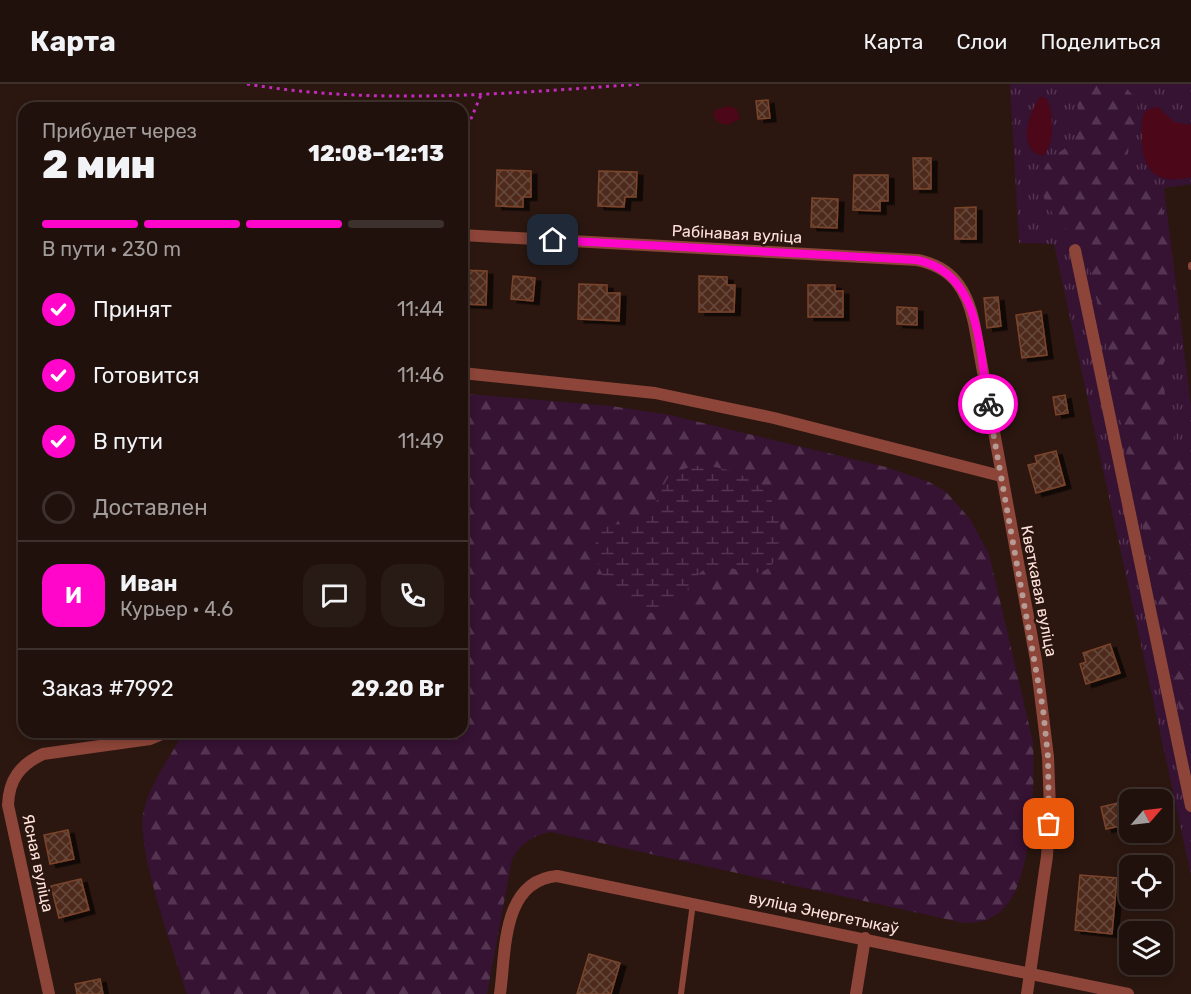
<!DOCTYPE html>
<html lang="ru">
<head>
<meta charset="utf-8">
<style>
  :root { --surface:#20110c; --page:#281a15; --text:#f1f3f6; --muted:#a29d9d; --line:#3d312d; --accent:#ff06ca }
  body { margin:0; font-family:Rubik,sans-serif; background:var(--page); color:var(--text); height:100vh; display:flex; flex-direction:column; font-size:22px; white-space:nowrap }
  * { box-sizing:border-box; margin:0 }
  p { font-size:20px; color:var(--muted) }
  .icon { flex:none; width:33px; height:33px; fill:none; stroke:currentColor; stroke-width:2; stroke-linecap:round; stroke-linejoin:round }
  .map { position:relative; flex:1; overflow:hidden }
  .panel { position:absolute; left:18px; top:18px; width:450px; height:636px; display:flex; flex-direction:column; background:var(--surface); border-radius:18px; box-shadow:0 3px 9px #0003,0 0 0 2px var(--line) }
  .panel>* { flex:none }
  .needle { width:39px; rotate:62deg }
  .tools { position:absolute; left:1119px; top:705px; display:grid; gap:12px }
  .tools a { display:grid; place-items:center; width:54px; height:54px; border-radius:12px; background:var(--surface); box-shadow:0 3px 9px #0003,0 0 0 2px var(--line); font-size:30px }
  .pin { position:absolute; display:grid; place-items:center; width:51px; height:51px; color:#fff; margin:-26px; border-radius:12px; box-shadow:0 3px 9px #0006 }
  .courier { position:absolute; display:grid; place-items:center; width:60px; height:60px; margin:-30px; border:4px solid #ff06ca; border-radius:50%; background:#fff; color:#222; box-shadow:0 2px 8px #0007 }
  .summary em { font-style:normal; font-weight:800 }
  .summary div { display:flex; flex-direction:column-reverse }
  .summary { display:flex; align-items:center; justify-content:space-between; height:102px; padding:0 24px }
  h1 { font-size:39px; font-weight:800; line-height:45px }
  .bar { display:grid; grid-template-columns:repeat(4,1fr); gap:9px 6px; align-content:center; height:72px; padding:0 24px }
  .bar i { height:8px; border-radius:4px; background:var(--line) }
  .bar .on { background:var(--accent) }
  .bar p { grid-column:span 4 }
  .line { display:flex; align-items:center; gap:15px; padding:0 24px; border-top:2px solid var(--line) }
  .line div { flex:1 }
  .round { display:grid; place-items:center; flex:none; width:63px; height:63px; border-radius:18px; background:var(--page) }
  ol { padding:0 24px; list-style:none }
  li { display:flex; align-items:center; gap:18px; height:66px }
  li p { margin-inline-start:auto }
  li .icon { padding:6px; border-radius:50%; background:var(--accent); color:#fff; stroke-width:4 }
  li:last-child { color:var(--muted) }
  li i { width:33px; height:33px; border:3px solid var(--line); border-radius:50% }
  header { display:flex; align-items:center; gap:36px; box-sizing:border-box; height:84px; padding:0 30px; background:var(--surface); border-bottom:2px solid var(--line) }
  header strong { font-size:28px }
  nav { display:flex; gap:33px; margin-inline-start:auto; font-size:21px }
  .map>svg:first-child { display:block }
  .grass { fill:url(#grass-tufts) }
  .forest { fill:url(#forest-firs) }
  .wetland { fill:url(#wetland-marsh) }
  .water { fill:#4c0819 }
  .building { fill:url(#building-cross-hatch); stroke:#7a442c; stroke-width:1.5; filter:url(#shadow) }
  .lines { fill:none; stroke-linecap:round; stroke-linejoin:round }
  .path { stroke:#c22abb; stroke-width:3; stroke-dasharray:3 4.5; stroke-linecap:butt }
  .service { stroke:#8c4538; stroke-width:6 }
  .minor { stroke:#8c4538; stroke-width:12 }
  .done { stroke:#b59b93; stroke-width:6; stroke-dasharray:0 10.8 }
  .route { stroke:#ff06ca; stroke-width:8 }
  .labels { text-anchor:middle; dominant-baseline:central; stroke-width:5; stroke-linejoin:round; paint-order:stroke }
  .street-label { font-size:16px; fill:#ffe2da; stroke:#2b1710 }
</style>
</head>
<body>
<header>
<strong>Карта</strong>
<nav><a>Карта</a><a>Слои</a><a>Поделиться</a></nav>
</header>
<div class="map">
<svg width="1191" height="910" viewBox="0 0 1191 910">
  <defs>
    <pattern id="grass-tufts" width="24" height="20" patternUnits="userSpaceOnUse" patternTransform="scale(1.5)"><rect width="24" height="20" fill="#361233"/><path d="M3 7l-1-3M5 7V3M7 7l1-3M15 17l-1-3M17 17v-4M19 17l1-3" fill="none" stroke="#543450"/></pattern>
    <pattern id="forest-firs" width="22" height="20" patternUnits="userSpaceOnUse" patternTransform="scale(1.5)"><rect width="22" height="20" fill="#361233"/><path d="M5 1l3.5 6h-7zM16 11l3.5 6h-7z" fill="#543450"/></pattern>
    <pattern id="wetland-marsh" width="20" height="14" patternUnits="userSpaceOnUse" patternTransform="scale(1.5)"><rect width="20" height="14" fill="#361233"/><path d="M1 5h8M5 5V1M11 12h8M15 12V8" fill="none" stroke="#543450"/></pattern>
    <pattern id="building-cross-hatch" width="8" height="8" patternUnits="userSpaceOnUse" patternTransform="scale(1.5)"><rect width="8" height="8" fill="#4d2b1b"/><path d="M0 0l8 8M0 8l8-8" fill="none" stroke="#68493c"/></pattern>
    <filter id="shadow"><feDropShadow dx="6" dy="3.5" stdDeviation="0" flood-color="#0009"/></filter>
  </defs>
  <rect width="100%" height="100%" fill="#2b1710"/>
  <!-- grass -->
  <polygon class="grass" points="1010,0 1191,0 1191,100 1164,104 1191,322 1191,791 1054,160 1019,159"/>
  <!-- forest -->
  <g class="forest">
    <path d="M1119,0C1156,21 1127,47 1127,75C1134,93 1152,102 1160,119C1171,143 1174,213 1177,243L1175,260L1162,281L1161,288L1165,310L1173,328L1174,360L1191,396V681L1090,183C1081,146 1026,124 1045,83C1052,69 1071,65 1077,50C1085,33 1071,17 1079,1Z"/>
    <path d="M468,310L611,322L670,331L886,383L929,398L946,408L970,435L989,470L1033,658C1035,697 1033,793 1005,823C993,836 981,839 964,839L551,748C533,751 521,759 512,775L487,910H187C175,871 134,761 144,726C151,698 170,673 184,648H462V311Z"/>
  </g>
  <!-- wetland -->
  <path class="wetland" d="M692,382C721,381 751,389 769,413C779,426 781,440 781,456C781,464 779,472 774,478C755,504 731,474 707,484C689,493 686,518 666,526C630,542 586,484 597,454C604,434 627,444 641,436C659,425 658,406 670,391Z"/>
  <!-- water -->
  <g class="water">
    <path d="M1040,13L1046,14C1054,26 1055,64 1042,72C1016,64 1029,29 1040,13Z"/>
    <polygon points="729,22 737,25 740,35 727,41 717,38 713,31 715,26"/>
    <path d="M1158,23L1174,38L1191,41V93C1156,102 1141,86 1142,51C1142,44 1141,34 1145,28C1149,24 1153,24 1158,23Z"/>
  </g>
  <!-- building -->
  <g class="building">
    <polygon points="768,16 770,34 758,35 756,17"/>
    <polygon points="913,74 931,74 931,105 914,105"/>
    <polygon points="497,86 531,87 531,113 523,113 523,123 496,122"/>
    <polygon points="599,87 637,88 636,113 625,113 624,123 598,122"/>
    <polygon points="854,91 888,91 888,117 880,117 880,127 853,126"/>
    <polygon points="812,114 838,115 837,144 811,143"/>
    <polygon points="976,123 976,155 955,155 955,124"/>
    <polygon points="462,186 487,187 486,221 462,220"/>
    <polygon points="513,192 535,194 533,217 511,215"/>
    <polygon points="699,192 727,193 727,201 735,201 734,228 699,228"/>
    <polygon points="579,200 607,201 607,209 620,209 619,237 578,235"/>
    <polygon points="808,201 835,201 835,207 843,207 843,233 808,233"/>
    <polygon points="998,213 1001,242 987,244 984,214"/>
    <polygon points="897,223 917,224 917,241 897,240"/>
    <polygon points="1041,227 1047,271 1022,274 1016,231"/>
    <polygon points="1065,311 1068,329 1056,331 1053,313"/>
    <polygon points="1056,367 1065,401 1036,409 1028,381 1037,379 1035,372"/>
    <polygon points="1110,560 1120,589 1086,600 1080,580 1086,578 1083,569"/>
    <polygon points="1130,716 1130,740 1106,745 1101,723"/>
    <polygon points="68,746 74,775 50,780 44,751"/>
    <polygon points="1080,791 1117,794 1112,850 1075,846"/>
    <polygon points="81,795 89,826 59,834 51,802"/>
    <polygon points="589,870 620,879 611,910 577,910"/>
    <polygon points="100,895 103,910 77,910 75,900"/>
  </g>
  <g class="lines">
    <!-- path -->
    <g class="path">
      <path d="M247,0C379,22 510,9 643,0"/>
      <polyline points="462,56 481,11"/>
    </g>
    <!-- service -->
    <g class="service">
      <polyline points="1191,183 1191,181"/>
      <polyline points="681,910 693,819"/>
    </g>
    <!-- minor -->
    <g class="minor">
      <path d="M462,151L917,176C953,183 967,206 974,239L1036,576L1048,673L1050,724L1047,772L1027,910"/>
      <polyline points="1075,166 1191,722"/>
      <polyline points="462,289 655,309 774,334 1001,392"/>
      <path d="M49,910L8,721C9,695 20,681 43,670L150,655L167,648"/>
      <path d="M500,910C506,868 501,797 557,792L1128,910"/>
      <polyline points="856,910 865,854"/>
    </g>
  </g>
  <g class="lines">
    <!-- done -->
    <polyline class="done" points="988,320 1043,625 1048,673 1049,740"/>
    <!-- route -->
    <path class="route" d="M553,156L917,176C982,189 979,267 988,320"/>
  </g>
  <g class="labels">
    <!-- street labels -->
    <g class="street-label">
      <text transform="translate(737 150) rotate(3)">Рабінавая вуліца</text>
      <text transform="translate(1039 507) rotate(79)">Кветкавая вуліца</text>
      <text transform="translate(38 779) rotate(78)">Ясная вуліца</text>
      <text transform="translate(824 829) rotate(12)">вуліца Энергетыкаў</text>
    </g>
  </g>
</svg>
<div class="tools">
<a><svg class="needle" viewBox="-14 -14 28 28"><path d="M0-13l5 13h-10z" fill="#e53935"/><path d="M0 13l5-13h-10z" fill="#a29d9d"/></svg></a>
<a><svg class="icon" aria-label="locate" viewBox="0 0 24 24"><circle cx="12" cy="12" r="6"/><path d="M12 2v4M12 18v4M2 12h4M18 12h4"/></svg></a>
<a><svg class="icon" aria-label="layers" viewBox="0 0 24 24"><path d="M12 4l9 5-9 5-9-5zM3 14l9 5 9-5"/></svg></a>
</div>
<div class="pin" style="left:1049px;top:740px;background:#ea580c"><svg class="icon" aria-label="bag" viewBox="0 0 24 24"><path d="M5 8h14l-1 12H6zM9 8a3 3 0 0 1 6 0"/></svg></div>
<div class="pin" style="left:553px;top:156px;background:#1f2937"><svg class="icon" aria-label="home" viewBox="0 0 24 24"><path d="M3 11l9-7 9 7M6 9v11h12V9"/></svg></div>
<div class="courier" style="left:988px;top:320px"><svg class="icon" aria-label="bike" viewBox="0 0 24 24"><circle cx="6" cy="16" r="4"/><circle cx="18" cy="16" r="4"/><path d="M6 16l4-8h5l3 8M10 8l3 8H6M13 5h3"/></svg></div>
<section class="panel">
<div class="summary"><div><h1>2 мин</h1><p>Прибудет через</p></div><em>12:08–12:13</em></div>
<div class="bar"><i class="on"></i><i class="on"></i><i class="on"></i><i></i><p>В пути · 230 m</p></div>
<ol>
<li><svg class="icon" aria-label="check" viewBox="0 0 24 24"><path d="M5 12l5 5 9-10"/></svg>Принят<p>11:44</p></li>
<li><svg class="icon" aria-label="check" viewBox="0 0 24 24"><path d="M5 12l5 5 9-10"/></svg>Готовится<p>11:46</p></li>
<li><svg class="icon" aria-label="check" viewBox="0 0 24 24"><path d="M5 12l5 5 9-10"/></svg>В пути<p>11:49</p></li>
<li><i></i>Доставлен</li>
</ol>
<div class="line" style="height:108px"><b class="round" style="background:var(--accent);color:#fff">И</b><div><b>Иван</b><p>Курьер · 4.6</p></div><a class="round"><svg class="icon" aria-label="chat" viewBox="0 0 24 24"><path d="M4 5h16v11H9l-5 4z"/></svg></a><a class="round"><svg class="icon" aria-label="phone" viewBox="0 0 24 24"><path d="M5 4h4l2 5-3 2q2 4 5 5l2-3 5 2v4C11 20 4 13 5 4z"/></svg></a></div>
<div class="line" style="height:78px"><div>Заказ #7992</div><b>29.20 Br</b></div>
</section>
</div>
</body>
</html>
